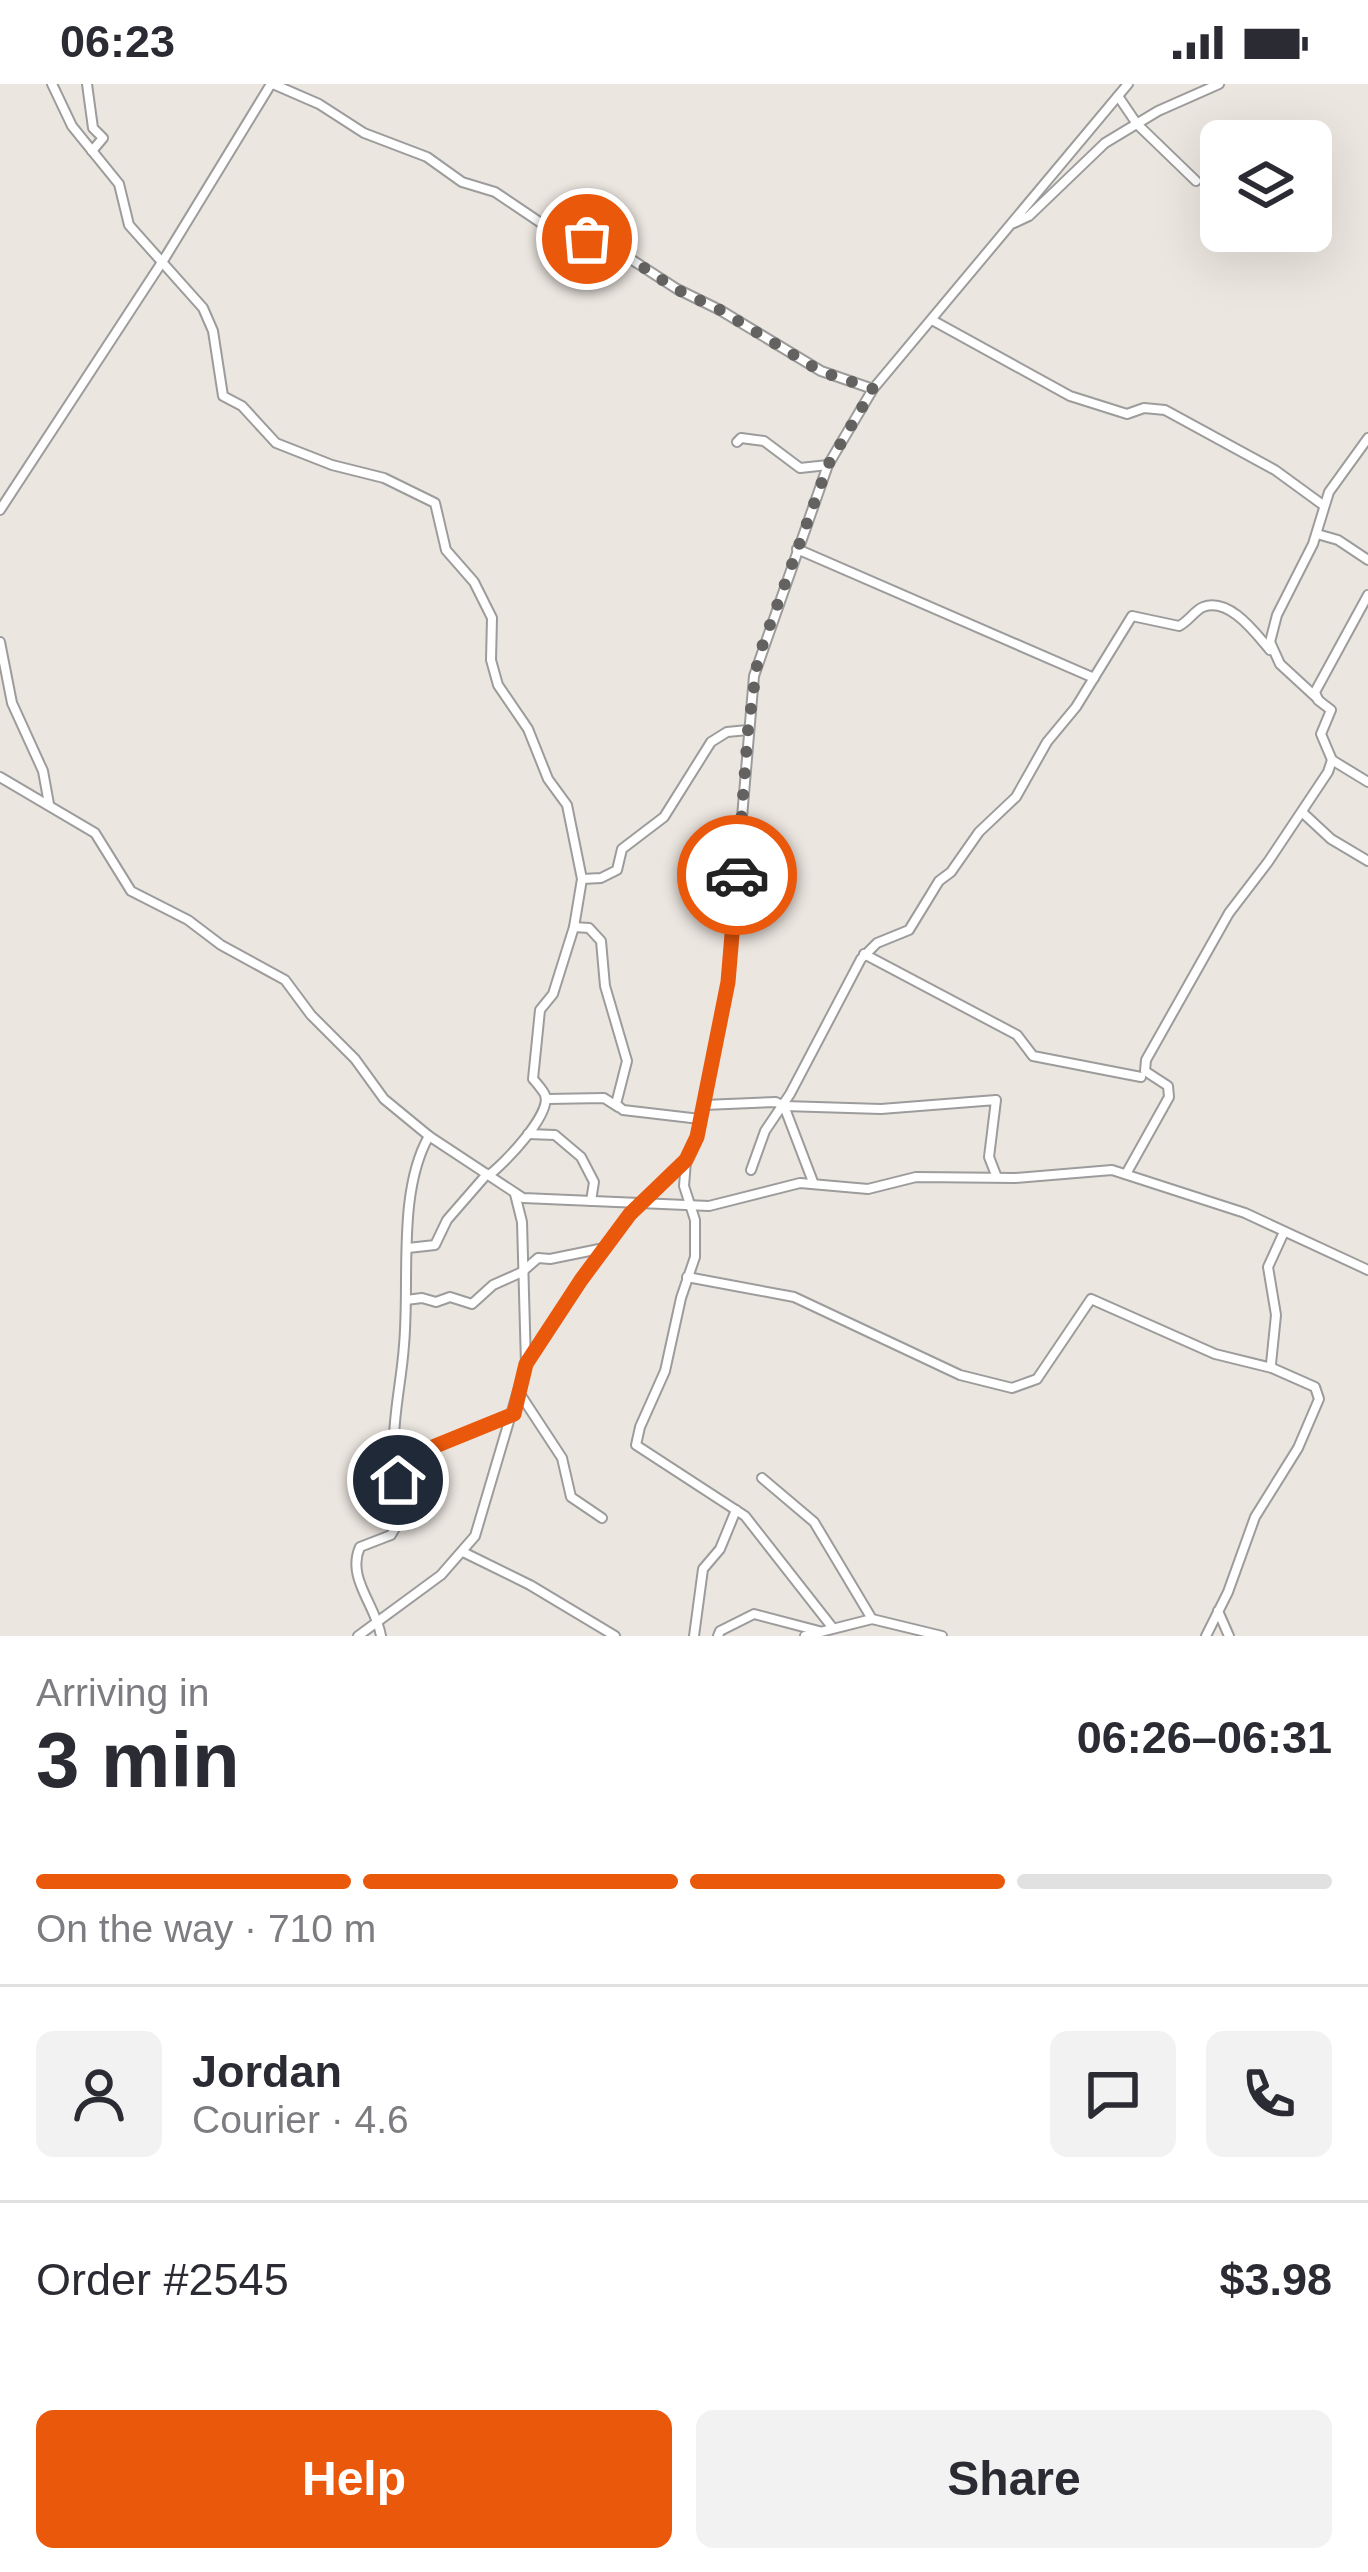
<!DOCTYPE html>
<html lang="en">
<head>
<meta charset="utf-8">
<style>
  :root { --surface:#fff; --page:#f2f2f3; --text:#2b2b33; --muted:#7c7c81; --line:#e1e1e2; --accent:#ea580c }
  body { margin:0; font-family:Arial,sans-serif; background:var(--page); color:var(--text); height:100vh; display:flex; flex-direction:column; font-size:45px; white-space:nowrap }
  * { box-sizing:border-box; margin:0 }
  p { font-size:39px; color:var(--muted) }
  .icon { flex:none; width:66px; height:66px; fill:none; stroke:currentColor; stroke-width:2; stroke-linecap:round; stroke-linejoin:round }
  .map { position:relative; height:1552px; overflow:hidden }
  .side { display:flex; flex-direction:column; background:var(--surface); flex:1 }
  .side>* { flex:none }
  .fabs { position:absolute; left:1200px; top:36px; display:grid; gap:24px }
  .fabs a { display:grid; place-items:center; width:132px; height:132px; border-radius:18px; background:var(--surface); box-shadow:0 12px 48px #0002; font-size:60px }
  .pin { position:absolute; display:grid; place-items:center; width:102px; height:102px; color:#fff; margin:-51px; border:6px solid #fff; border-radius:50%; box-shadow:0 3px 12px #0007 }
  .courier { position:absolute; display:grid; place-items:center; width:120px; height:120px; margin:-60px; border:9px solid #ea580c; border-radius:50%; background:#fff; color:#222; box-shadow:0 3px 15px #0007 }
  .head em { font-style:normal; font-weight:600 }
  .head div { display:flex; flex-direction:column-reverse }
  .head { display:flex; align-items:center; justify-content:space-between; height:204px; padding:0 36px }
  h1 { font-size:78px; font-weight:600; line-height:90px }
  .bar { display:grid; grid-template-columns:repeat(4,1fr); gap:18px 12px; align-content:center; height:144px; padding:0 36px }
  .bar i { height:15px; border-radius:9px; background:var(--line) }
  .bar .active { background:var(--accent) }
  .bar p { grid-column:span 4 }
  .line { display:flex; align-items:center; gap:30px; padding:0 36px; border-top:3px solid var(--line) }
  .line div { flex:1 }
  .round { display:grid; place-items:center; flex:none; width:126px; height:126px; border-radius:18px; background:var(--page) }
  .button { display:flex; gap:24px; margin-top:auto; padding:24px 36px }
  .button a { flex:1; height:138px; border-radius:18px; background:var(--accent); color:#fff; font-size:48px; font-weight:600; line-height:138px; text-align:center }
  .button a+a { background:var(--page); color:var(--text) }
  .status { display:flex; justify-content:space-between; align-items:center; height:84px; padding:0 60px; background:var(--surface); direction:ltr }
  .status svg { height:33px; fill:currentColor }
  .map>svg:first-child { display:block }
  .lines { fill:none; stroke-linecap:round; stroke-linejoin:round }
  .street-casing { stroke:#9c9c9c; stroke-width:12 }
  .street { stroke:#fff; stroke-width:8 }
  .done { stroke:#646260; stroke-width:12; stroke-dasharray:0 21.6 }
  .route { stroke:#ea580c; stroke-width:15 }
</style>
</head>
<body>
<div class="status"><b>06:23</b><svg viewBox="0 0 49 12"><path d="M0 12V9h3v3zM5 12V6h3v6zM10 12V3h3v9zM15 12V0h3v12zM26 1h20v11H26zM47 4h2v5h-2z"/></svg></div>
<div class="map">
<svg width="1368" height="1552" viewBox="0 0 1368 1552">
  <rect width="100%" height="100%" fill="#ece6e0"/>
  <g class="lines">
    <!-- street casing -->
    <g class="street-casing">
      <g id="street">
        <path d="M52,0L72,42L119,100L129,141L203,224L213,247L223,312L242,322L276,359L332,381L384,394L435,419L446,466L474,498L492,534L491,576L498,601L528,645L548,695L567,721L582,795L574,843L553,910L540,926L533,995C535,997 545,1009 545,1011C552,1030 504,1080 489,1091"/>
        <polyline points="87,0 93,44 103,54 92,67"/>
        <polyline points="273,0 319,20 364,49 427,73 462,98 495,108 544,141 609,161 677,205 720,226 821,287 873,305"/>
        <polyline points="1118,12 1137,40 1196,97"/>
        <polyline points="1014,139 1029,132 1105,59 1158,27 1219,0"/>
        <polyline points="932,236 1070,312 1127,330 1144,324 1165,326 1275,386 1323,421"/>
        <polyline points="737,358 741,354 764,357 800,384 828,381"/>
        <polyline points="0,426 166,172 271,0"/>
        <polyline points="1317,450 1338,456 1368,476"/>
        <polyline points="797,465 1094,594"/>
        <polyline points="0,558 12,619 43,687 49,720"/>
        <polyline points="1318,615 1280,580 1270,558 1277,531 1313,460 1329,408 1368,354"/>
        <polyline points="1332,676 1368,698"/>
        <polyline points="0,693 95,749 131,807 188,836 221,861 285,896 311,931 355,975 384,1015 429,1052 523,1114 709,1122 800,1099 868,1105 916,1093 1015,1094 1112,1086 1245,1129 1368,1186"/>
        <polyline points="1303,729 1331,755 1368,777"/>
        <polyline points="582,795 601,794 617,786 622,765 664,733 711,658 727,648 748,646"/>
        <polyline points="574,843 589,844 601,857 605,902 627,977 616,1020 623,1026 700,1035"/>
        <polyline points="864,870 1017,951 1033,972 1141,993"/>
        <polyline points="547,1015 604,1014 618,1023"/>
        <polyline points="704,1021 776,1018 784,1022 813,1098"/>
        <polyline points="784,1022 881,1025 996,1016 989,1073 996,1091"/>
        <polyline points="528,1050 555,1051 581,1073 594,1098 591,1117"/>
        <polyline points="686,1077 684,1102 695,1136 695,1173 681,1214 665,1287 640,1343 636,1361 745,1432 832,1543"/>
        <path d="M751,1086L765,1047L790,1010L861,875L877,859L909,846L939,797L951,788L979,748L1016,713L1047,658L1076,623L1132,532L1179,542C1188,538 1195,526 1203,523C1230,513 1256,550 1270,566"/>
        <polyline points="1126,1090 1169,1013 1168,1002 1145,987 1146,976 1229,829 1268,778 1328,688 1332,676 1321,650 1331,626 1318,616 1315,608 1368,511"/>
        <polyline points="515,1110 522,1138 526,1280"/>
        <polyline points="408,1164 435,1161 447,1136 487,1090"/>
        <polyline points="687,1193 794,1213 960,1291 1012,1304 1037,1295 1091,1215 1215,1270 1272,1284"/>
        <polyline points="406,1216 422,1214 436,1218 450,1213 472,1220 493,1201 522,1188 538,1174 550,1175 604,1164"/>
        <polyline points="520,1310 562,1374 571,1413 602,1434"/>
        <polyline points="762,1394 814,1438 872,1535"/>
        <polyline points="403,1410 419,1391 423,1367 512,1331"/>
        <polyline points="463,1468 530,1501 615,1552"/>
        <polyline points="1218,1527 1229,1552"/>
        <polyline points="358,1552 441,1491 475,1452 526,1280 604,1164 630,1130 686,1076 697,1053 728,898 754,592 828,381 873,305 1128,0"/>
        <path d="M381,1552C376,1521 346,1494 360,1463L391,1451C412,1419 392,1387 394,1353C395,1322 402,1292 404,1261C410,1196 397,1108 429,1052"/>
        <polyline points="694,1552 703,1485 720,1465 736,1426"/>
        <polyline points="718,1552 720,1547 754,1530 819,1547"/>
        <polyline points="805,1552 872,1535 942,1552"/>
        <polyline points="1206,1552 1228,1508 1255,1433 1298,1364 1319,1315 1315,1303 1272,1284 1271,1280 1276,1231 1268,1183 1284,1148"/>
      </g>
    </g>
    <!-- street -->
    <use href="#street" class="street"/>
  </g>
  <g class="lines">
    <!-- done -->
    <polyline class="done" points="587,155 616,165 676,205 720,226 820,287 873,305 828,381 758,574 748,646 737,791"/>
    <!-- route -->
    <polyline class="route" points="398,1396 402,1411 419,1391 423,1367 514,1330 526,1280 581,1196 630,1130 686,1076 697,1053 728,898 737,791"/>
  </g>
</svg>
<div class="fabs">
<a><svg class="icon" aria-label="layers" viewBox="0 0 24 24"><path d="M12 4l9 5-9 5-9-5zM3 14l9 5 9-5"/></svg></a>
</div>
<div class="pin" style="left:587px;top:155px;background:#ea580c"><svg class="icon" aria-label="bag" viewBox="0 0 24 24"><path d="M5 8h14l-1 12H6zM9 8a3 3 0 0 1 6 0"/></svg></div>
<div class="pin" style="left:398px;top:1396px;background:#1f2937"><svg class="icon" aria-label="home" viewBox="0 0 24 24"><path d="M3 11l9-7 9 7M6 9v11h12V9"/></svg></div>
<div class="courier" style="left:737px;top:791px"><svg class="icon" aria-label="car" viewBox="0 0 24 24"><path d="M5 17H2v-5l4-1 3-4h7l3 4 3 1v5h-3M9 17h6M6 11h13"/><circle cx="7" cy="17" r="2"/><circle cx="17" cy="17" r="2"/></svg></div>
</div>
<section class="side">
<div class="head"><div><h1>3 min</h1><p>Arriving in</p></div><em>06:26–06:31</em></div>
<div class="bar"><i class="active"></i><i class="active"></i><i class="active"></i><i></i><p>On the way · 710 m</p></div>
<div class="line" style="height:216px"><a class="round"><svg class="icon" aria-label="person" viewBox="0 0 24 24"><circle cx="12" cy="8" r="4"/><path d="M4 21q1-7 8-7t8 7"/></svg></a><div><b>Jordan</b><p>Courier · 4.6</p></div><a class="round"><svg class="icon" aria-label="chat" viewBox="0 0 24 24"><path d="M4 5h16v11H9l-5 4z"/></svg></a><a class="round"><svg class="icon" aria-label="phone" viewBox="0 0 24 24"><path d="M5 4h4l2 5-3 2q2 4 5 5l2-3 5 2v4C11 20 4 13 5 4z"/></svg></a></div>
<div class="line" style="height:156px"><div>Order #2545</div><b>$3.98</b></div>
<div class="button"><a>Help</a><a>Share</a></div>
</section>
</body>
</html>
